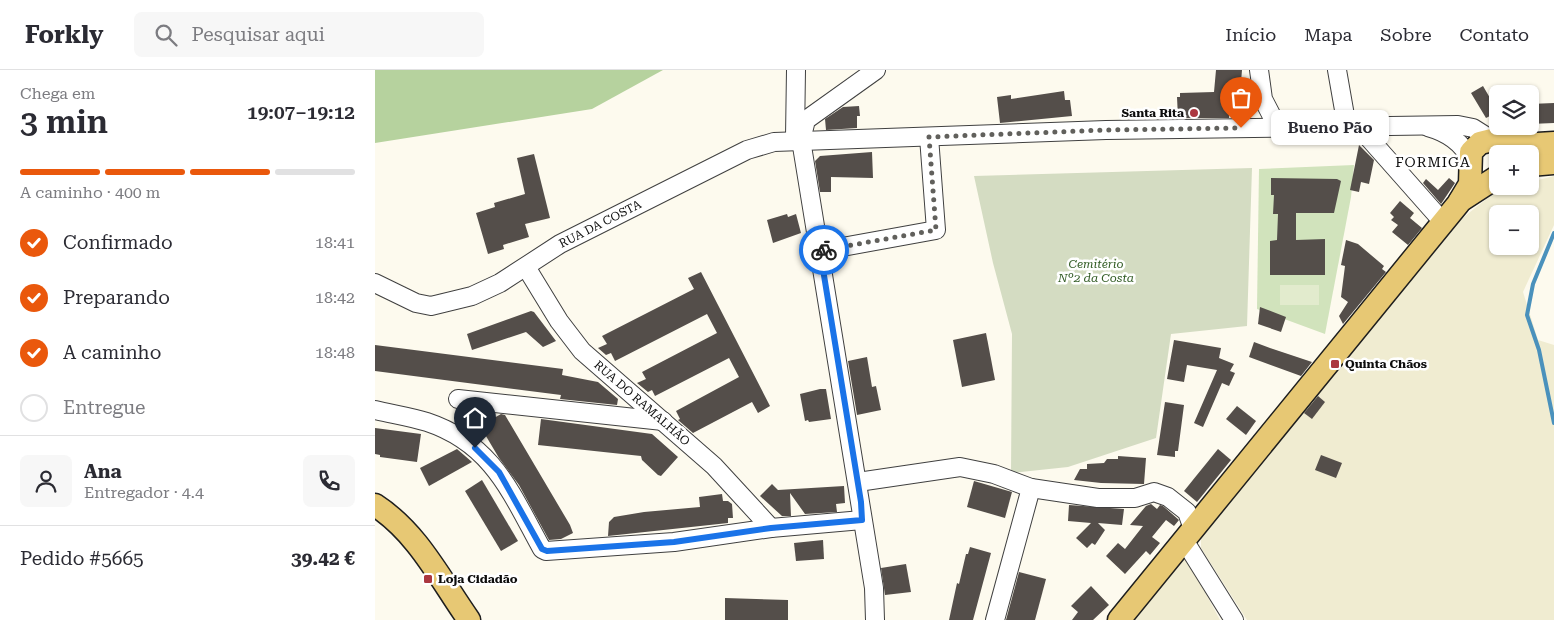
<!DOCTYPE html>
<html lang="pt">
<head>
<meta charset="utf-8">
<style>
  :root { --surface:#fff; --page:#f7f7f7; --text:#2b2b33; --muted:#7c7c81; --line:#e1e1e2; --accent:#ea580c }
  body { margin:0; font-family:"Roboto Serif",serif; background:var(--page); color:var(--text); height:100vh; display:flex; flex-direction:column; font-size:19px; white-space:nowrap }
  * { box-sizing:border-box; margin:0 }
  p { font-size:16px; color:var(--muted) }
  .icon { flex:none; width:28px; height:28px; fill:none; stroke:currentColor; stroke-width:2; stroke-linecap:round; stroke-linejoin:round }
  .map { position:relative; flex:1; overflow:hidden }
  .sheet { display:flex; flex-direction:column; background:var(--surface); width:375px }
  .sheet>* { flex:none }
  .controls { position:absolute; left:1114px; top:15px; display:grid; gap:10px }
  .controls a { display:grid; place-items:center; width:50px; height:50px; border-radius:8px; background:var(--surface); box-shadow:0 1px 4px #0004; font-size:25px }
  .pin { position:absolute; display:grid; place-items:center; width:42px; height:42px; color:#fff; margin:-51px -21px; border-radius:50% 50% 50% 0; rotate:-45deg; box-shadow:0 0 5px #0007 }
  .pin .icon { rotate:45deg }
  .courier { position:absolute; display:grid; place-items:center; width:50px; height:50px; margin:-25px; border:4px solid #1a73e8; border-radius:50%; background:#fff; color:#222; box-shadow:0 1px 6px #0007 }
  .bubble { position:absolute; height:35px; border-radius:8px; background:var(--surface); box-shadow:0 1px 4px #0004; font-size:16px; font-weight:600; line-height:35px; text-align:center }
  .head em { font-style:normal; font-weight:600 }
  .head div { display:flex; flex-direction:column-reverse }
  .head { display:flex; align-items:center; justify-content:space-between; height:85px; padding:0 20px }
  h1 { font-size:32px; font-weight:600; line-height:38px }
  .bar { display:grid; grid-template-columns:repeat(4,1fr); gap:8px 5px; align-content:center; height:60px; padding:0 20px }
  .bar i { height:6px; border-radius:4px; background:var(--line) }
  .bar .current { background:var(--accent) }
  .bar p { grid-column:span 4 }
  .line { display:flex; align-items:center; gap:12px; padding:0 20px; border-top:1px solid var(--line) }
  .line div { flex:1 }
  .round { display:grid; place-items:center; flex:none; width:52px; height:52px; border-radius:8px; background:var(--page) }
  ol { padding:0 20px; list-style:none }
  li { display:flex; align-items:center; gap:15px; height:55px }
  li p { margin-inline-start:auto }
  li .icon { padding:5px; border-radius:50%; background:var(--accent); color:#fff; stroke-width:4 }
  li:last-child { color:var(--muted) }
  li i { width:28px; height:28px; border:2px solid var(--line); border-radius:50% }
  header { display:flex; align-items:center; gap:30px; box-sizing:border-box; height:70px; padding:0 25px; background:var(--surface); border-bottom:1px solid var(--line) }
  header strong { font-size:24px }
  nav { display:flex; gap:28px; margin-inline-start:auto; font-size:18px }
  .search { width:350px; height:45px; background:var(--page); display:flex; align-items:center; gap:12px; box-sizing:border-box; padding:0 18px; border-radius:8px; color:var(--muted); font-size:19px }
  main { display:flex; flex:1; min-height:0 }
  .map>svg:first-child { display:block }
  .farmland { fill:#f0ecd1; fill-rule:evenodd }
  .green { fill:#d1e3bc }
  .forest { fill:#b6d29e }
  .cemetery { fill:#d4dcc2 }
  .pitch { fill:#e2ebcd }
  .lines { fill:none; stroke-linecap:round; stroke-linejoin:round }
  .stream { stroke:#4a91bc; stroke-width:4 }
  .building { fill:#544e4a }
  .minor-casing { stroke:#404040; stroke-width:20 }
  .major-casing { stroke:#1e1e1e; stroke-width:25 }
  .minor { stroke:#fff; stroke-width:18 }
  .major { stroke:#e7c874; stroke-width:22 }
  .done { stroke:#61605c; stroke-width:5; stroke-dasharray:0 9 }
  .route { stroke:#1a73e8; stroke-width:6 }
  .poi-dot { fill:#ab373f; stroke:#fff; stroke-width:2 }
  .labels { text-anchor:middle; dominant-baseline:central; stroke-width:5; stroke-linejoin:round; paint-order:stroke }
  .poi-label { font-size:12px; font-weight:bold; fill:#0d0d0d; stroke:#fff; text-anchor:start }
  .street-label { font-size:12px; fill:#0d0d0d; stroke:#fff }
  .park-label { font-size:12px; font-style:italic; fill:#325c25; stroke:#fff }
  .neighbourhood-label { font-size:14px; letter-spacing:1px; fill:#0d0d0d; stroke:#fff }
</style>
</head>
<body>
<header>
<strong>Forkly</strong>
<div class="search"><svg class="icon" aria-label="search" viewBox="0 0 24 24"><circle cx="10" cy="10" r="6"/><path d="M15 15l6 6"/></svg>Pesquisar aqui</div>
<nav><a>Início</a><a>Mapa</a><a>Sobre</a><a>Contato</a></nav>
</header>
<main>
<section class="sheet">
<div class="head"><div><h1>3 min</h1><p>Chega em</p></div><em>19:07–19:12</em></div>
<div class="bar"><i class="current"></i><i class="current"></i><i class="current"></i><i></i><p>A caminho · 400 m</p></div>
<ol>
<li><svg class="icon" aria-label="check" viewBox="0 0 24 24"><path d="M5 12l5 5 9-10"/></svg>Confirmado<p>18:41</p></li>
<li><svg class="icon" aria-label="check" viewBox="0 0 24 24"><path d="M5 12l5 5 9-10"/></svg>Preparando<p>18:42</p></li>
<li><svg class="icon" aria-label="check" viewBox="0 0 24 24"><path d="M5 12l5 5 9-10"/></svg>A caminho<p>18:48</p></li>
<li><i></i>Entregue</li>
</ol>
<div class="line" style="height:90px"><a class="round"><svg class="icon" aria-label="person" viewBox="0 0 24 24"><circle cx="12" cy="8" r="4"/><path d="M4 21q1-7 8-7t8 7"/></svg></a><div><b>Ana</b><p>Entregador · 4.4</p></div><a class="round"><svg class="icon" aria-label="phone" viewBox="0 0 24 24"><path d="M5 4h4l2 5-3 2q2 4 5 5l2-3 5 2v4C11 20 4 13 5 4z"/></svg></a></div>
<div class="line" style="height:65px"><div>Pedido #5665</div><b>39.42 €</b></div>
</section>
<div class="map">
<svg width="1179" height="550" viewBox="0 0 1179 550">
  <rect width="100%" height="100%" fill="#fdfaee"/>
  <!-- farmland -->
  <g class="farmland">
    <path d="M1179,106V155L1148,222L1163,270L1179,275V550H872L826,478V462L1075,158L1124,119L1155,116V112ZM1122,144H1155V176H1122Z"/>
    <polygon points="807,487 811,487 845,550 756,550"/>
  </g>
  <!-- green -->
  <polygon class="green" points="979,95 976,127 950,264 882,239 884,99"/>
  <!-- forest -->
  <polygon class="forest" points="0,0 288,0 217,39 0,73"/>
  <!-- cemetery -->
  <polygon class="cemetery" points="877,98 872,256 796,264 781,368 693,397 636,403 637,264 618,193 599,106"/>
  <!-- pitch -->
  <rect class="pitch" x="905" y="215" width="39" height="20"/>
  <g class="lines">
    <!-- stream -->
    <polyline class="stream" points="1179,163 1158,214 1152,245 1164,280 1179,353"/>
  </g>
  <!-- building -->
  <g class="building">
    <polygon points="841,0 867,0 864,36 860,36 860,42 854,42 854,48 803,48 802,27 805,27 805,23 839,22"/>
    <polygon points="1108,16 1122,40 1122,44 1116,48 1115,46 1111,48 1096,23"/>
    <polygon points="689,21 690,30 695,30 697,46 625,53 622,27 636,25 636,29"/>
    <polygon points="1179,33 1179,53 1155,54 1155,34"/>
    <polygon points="484,36 485,46 482,46 482,58 451,60 450,49 468,37"/>
    <polygon points="984,75 999,90 994,114 986,112 984,122 975,120"/>
    <polygon points="497,82 498,108 456,107 456,122 445,122 440,91 445,86"/>
    <polygon points="159,84 175,148 150,154 154,167 128,175 129,179 113,184 101,143 120,137 119,133 150,124 142,88"/>
    <polygon points="896,108 962,109 966,111 959,143 921,143 921,170 950,169 950,205 895,205 895,171 902,170 903,144 898,144 899,125 896,125"/>
    <polygon points="1074,108 1080,113 1066,134 1048,113 1051,109 1063,120"/>
    <polygon points="1025,131 1039,143 1035,148 1047,158 1033,175 1017,162 1023,155 1016,150 1019,147 1015,143"/>
    <polygon points="412,144 413,147 421,144 426,163 398,173 392,150"/>
    <polygon points="971,170 983,174 1009,196 1007,199 1011,202 968,254 964,246 973,232 966,227 970,196 966,195"/>
    <polygon points="326,202 395,336 383,343 377,332 318,363 303,350 305,349 301,341 364,307 354,288 280,326 277,320 273,322 262,313 271,309 267,302 342,263 332,244 240,291 236,283 231,285 223,278 232,274 227,266 319,219 313,208"/>
    <polygon points="885,237 911,247 906,262 883,254"/>
    <polygon points="156,241 159,242 181,271 168,277 151,262 97,280 92,264"/>
    <polygon points="611,263 620,310 587,317 578,270"/>
    <polygon points="799,270 846,278 844,288 859,294 855,301 860,303 854,316 847,313 828,357 819,353 842,300 812,295 809,312 792,309"/>
    <polygon points="879,272 895,278 937,292 926,306 874,287"/>
    <polygon points="0,275 188,299 187,305 223,312 243,329 242,335 185,329 186,325 0,301"/>
    <polygon points="492,287 497,317 501,316 506,340 482,345 473,291"/>
    <polygon points="445,319 451,319 456,349 434,352 433,350 430,351 425,324"/>
    <polygon points="943,326 950,332 937,349 929,343"/>
    <polygon points="790,332 809,335 803,381 800,381 800,387 782,385"/>
    <polygon points="862,336 881,351 871,365 851,349"/>
    <polygon points="126,344 130,345 195,455 198,463 186,469 174,470 144,415 124,388 105,356"/>
    <polygon points="166,349 277,364 303,387 286,406 283,405 267,390 266,386 163,375"/>
    <polygon points="0,358 46,364 42,392 5,387 5,385 0,384"/>
    <polygon points="82,379 97,392 54,416 45,398"/>
    <polygon points="843,379 856,390 822,432 809,421"/>
    <polygon points="946,385 967,393 961,408 940,400"/>
    <polygon points="743,386 771,388 769,414 726,413 699,410 705,399 712,399 712,394 729,393 732,389 743,389"/>
    <polygon points="107,410 143,471 126,481 90,421"/>
    <polygon points="599,411 637,422 630,448 592,437"/>
    <polygon points="397,414 403,420 469,416 470,433 461,434 462,442 430,444 415,423 416,446 407,446 385,426"/>
    <polygon points="347,424 348,431 353,431 357,434 358,448 353,448 353,453 233,466 234,452 239,447 269,442 325,437 324,427"/>
    <polygon points="776,434 782,439 785,435 788,436 804,450 799,456 791,450 777,467 785,473 775,485 771,481 750,504 731,486 743,473 750,479 768,456 755,455 771,436"/>
    <polygon points="694,435 749,439 747,455 723,453 730,460 720,475 717,473 712,478 701,468 716,453 693,451"/>
    <polygon points="448,470 449,489 421,491 419,473"/>
    <polygon points="595,477 616,483 598,550 574,550 582,513 584,514 591,484 593,484"/>
    <polygon points="531,494 536,522 510,525 506,498"/>
    <polygon points="644,502 671,509 660,550 631,550"/>
    <polygon points="716,516 734,535 718,550 697,550 703,542 696,536"/>
    <polygon points="350,528 413,530 413,550 350,550"/>
  </g>
  <g class="lines">
    <!-- minor casing -->
    <g class="minor-casing">
      <g id="minor">
        <polyline points="884,0 888,29 902,56"/>
        <polyline points="962,0 972,57"/>
        <polyline points="984,57 1068,152"/>
        <path d="M1053,57C1071,62 1087,72 1095,89"/>
        <polyline points="420,67 421,0"/>
        <polyline points="445,181 561,160 554,67"/>
        <polyline points="151,197 184,251 207,281 339,396 396,458"/>
        <polyline points="0,213 41,233 56,236 97,226 125,213 185,174 372,80 399,72 731,60 1083,55 1098,58 1117,70"/>
        <polyline points="83,329 288,351"/>
        <path d="M0,340C17,344 36,347 52,352C118,374 136,423 167,479L171,481L299,472L396,458L487,450"/>
        <polyline points="483,412 585,397 619,404 656,418 723,428 760,428 779,422 793,427 812,442 818,459"/>
        <polyline points="809,470 859,550"/>
        <polyline points="500,550 499,518 426,70 431,50 501,0"/>
        <polyline points="620,550 656,418"/>
      </g>
    </g>
    <!-- major casing -->
    <g class="major-casing">
      <g id="major">
        <polyline points="1155,95 1179,93"/>
        <polyline points="1085,131 1122,107"/>
        <path d="M0,435C43,463 65,509 94,550"/>
        <polyline points="744,550 1083,134 1095,114 1096,82 1105,73 1117,70 1144,75 1179,73"/>
      </g>
    </g>
    <!-- minor -->
    <use href="#minor" class="minor"/>
    <!-- major -->
    <use href="#major" class="major"/>
  </g>
  <g class="lines">
    <!-- done -->
    <polyline class="done" points="449,180 561,160 554,67 731,60 866,58"/>
    <!-- route -->
    <polyline class="route" points="100,378 124,402 167,479 172,481 299,472 396,458 487,450 486,432 445,181 449,180"/>
  </g>
  <!-- markers -->
  <g class="poi-dot">
    <circle cx="819" cy="43" r="5"/>
    <rect x="955" y="289" width="10" height="10" rx="2.5"/>
    <rect x="48" y="504" width="10" height="10" rx="2.5"/>
  </g>
  <g class="labels">
    <!-- poi labels -->
    <g class="poi-label">
      <text x="809" y="43" text-anchor="end">Santa Rita</text>
      <text x="970" y="294">Quinta Chãos</text>
      <text x="63" y="509">Loja Cidadão</text>
    </g>
    <!-- street labels -->
    <g class="street-label">
      <text transform="translate(225 154) rotate(-27)">RUA DA COSTA</text>
      <text transform="translate(267 333) rotate(41)">RUA DO RAMALHÃO</text>
    </g>
    <!-- park labels -->
    <g class="park-label">
      <text x="721" y="194">Cemitério<tspan x="721" dy="14">Nº2 da Costa</tspan></text>
    </g>
    <!-- neighbourhood labels -->
    <g class="neighbourhood-label">
      <text x="1058" y="92">FORMIGA</text>
    </g>
  </g>
</svg>
<div class="controls">
<a><svg class="icon" aria-label="layers" viewBox="0 0 24 24"><path d="M12 4l9 5-9 5-9-5zM3 14l9 5 9-5"/></svg></a>
<a>+</a>
<a>−</a>
</div>
<div class="pin" style="left:866px;top:58px;background:#ea580c"><svg class="icon" aria-label="bag" viewBox="0 0 24 24"><path d="M5 8h14l-1 12H6zM9 8a3 3 0 0 1 6 0"/></svg></div>
<div class="pin" style="left:100px;top:378px;background:#1f2937"><svg class="icon" aria-label="home" viewBox="0 0 24 24"><path d="M3 11l9-7 9 7M6 9v11h12V9"/></svg></div>
<div class="courier" style="left:449px;top:180px"><svg class="icon" aria-label="bike" viewBox="0 0 24 24"><circle cx="6" cy="16" r="4"/><circle cx="18" cy="16" r="4"/><path d="M6 16l4-8h5l3 8M10 8l3 8H6M13 5h3"/></svg></div>
<div class="bubble" style="left:896px;top:40px;width:118px">Bueno Pão</div>
</div>
</main>
</body>
</html>
